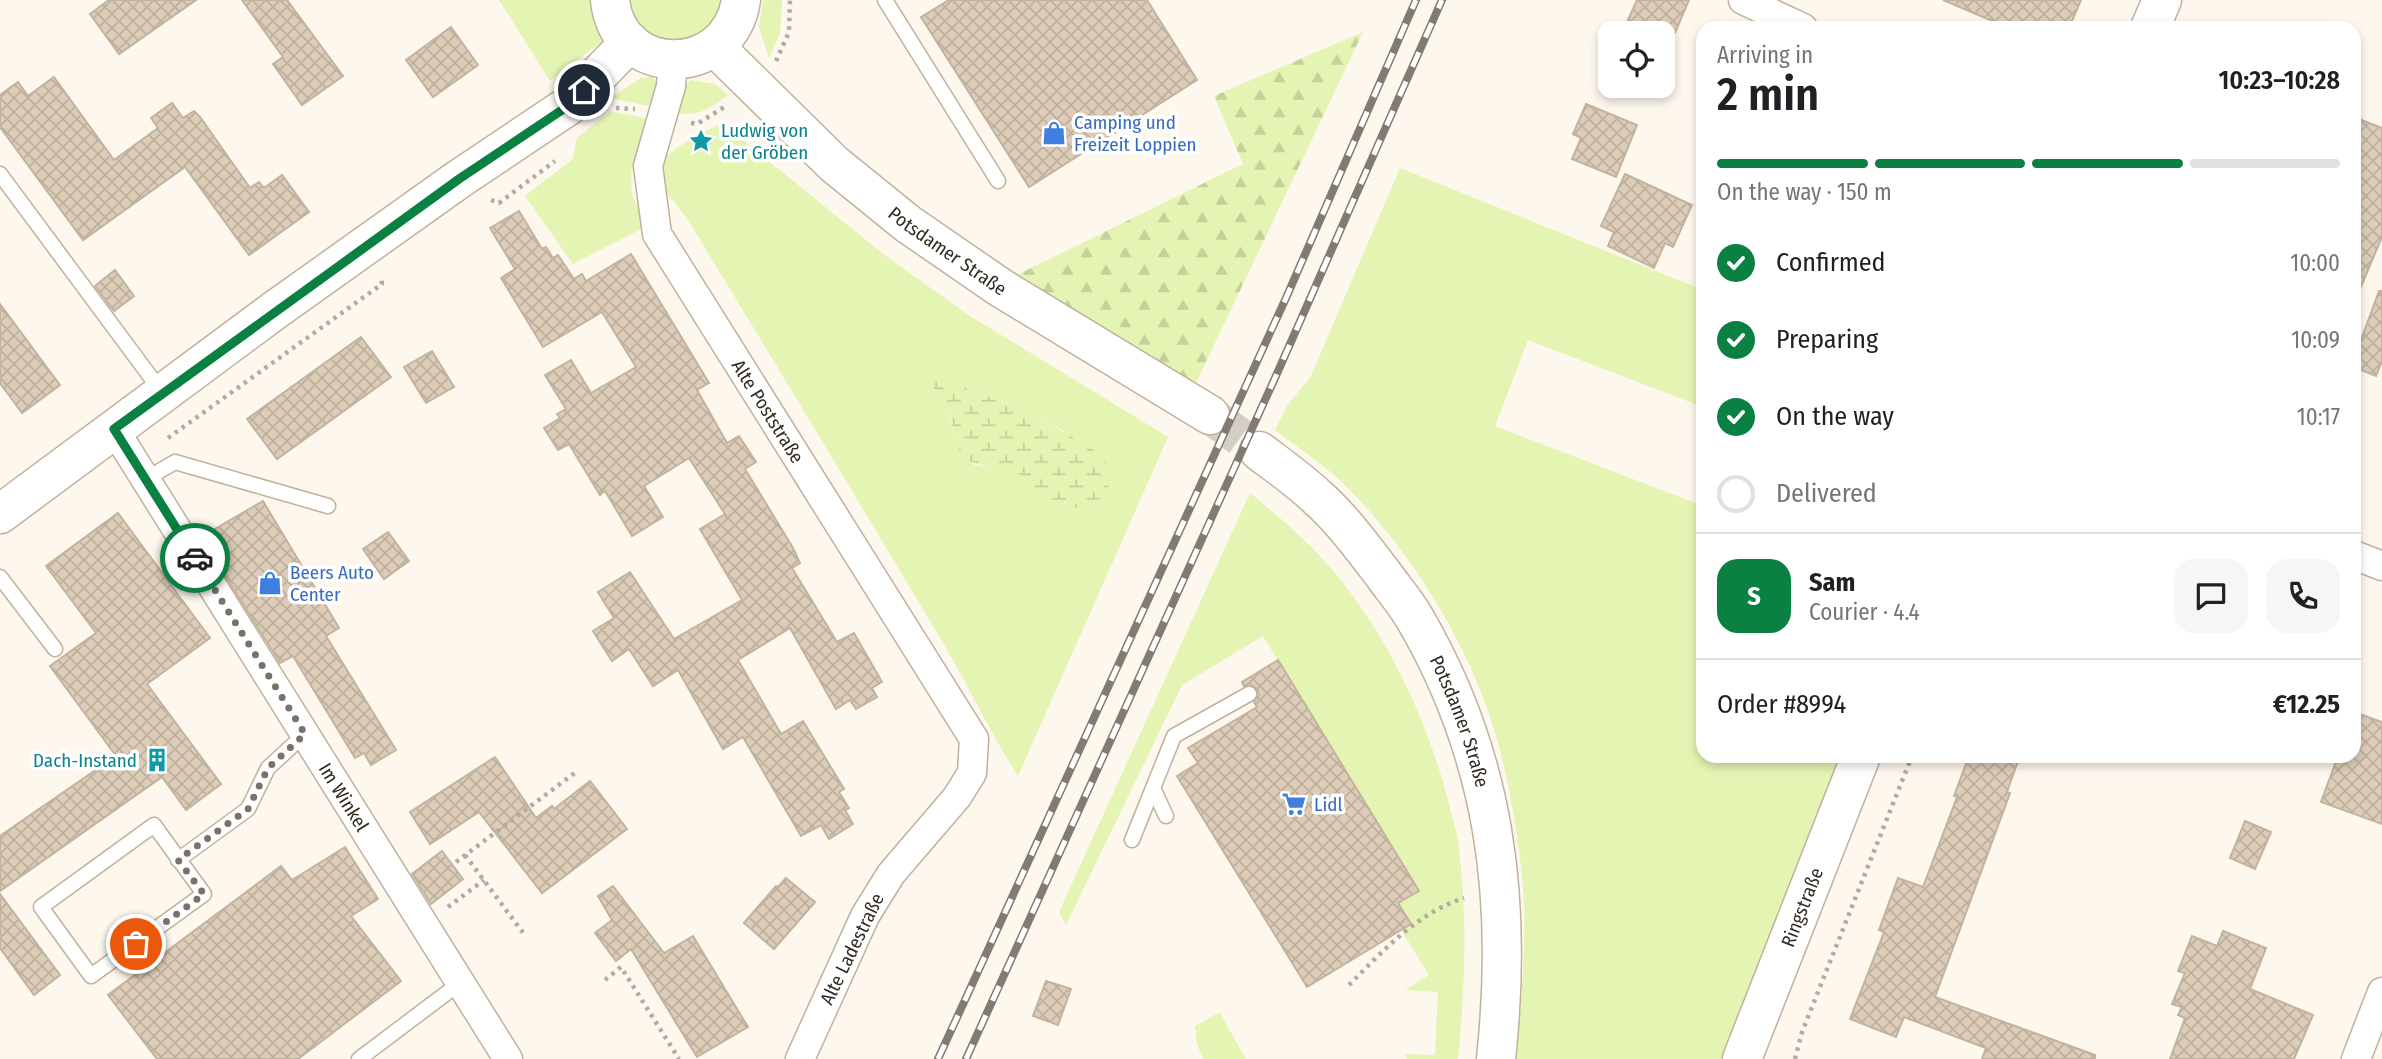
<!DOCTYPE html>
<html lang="en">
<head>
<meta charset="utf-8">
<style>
  :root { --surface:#fff; --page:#f6f6f6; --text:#202124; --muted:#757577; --line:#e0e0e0; --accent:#0b8043 }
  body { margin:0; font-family:"Fira Sans Condensed",sans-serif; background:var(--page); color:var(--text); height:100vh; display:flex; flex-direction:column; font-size:26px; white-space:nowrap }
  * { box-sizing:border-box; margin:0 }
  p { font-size:23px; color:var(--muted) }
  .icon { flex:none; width:38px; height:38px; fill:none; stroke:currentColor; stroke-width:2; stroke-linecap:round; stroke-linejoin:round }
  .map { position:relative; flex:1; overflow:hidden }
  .details { position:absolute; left:1696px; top:21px; width:665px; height:742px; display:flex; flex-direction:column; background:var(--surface); border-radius:21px; box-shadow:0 4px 10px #0003 }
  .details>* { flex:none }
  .tools { position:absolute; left:1598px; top:21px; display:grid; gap:14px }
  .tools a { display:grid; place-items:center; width:77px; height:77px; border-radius:14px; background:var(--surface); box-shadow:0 4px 10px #0003; font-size:35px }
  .pin { position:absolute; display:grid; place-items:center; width:60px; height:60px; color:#fff; margin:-30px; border:4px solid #fff; border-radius:50%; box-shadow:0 2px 7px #0007 }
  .courier { position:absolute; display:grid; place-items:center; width:70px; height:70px; margin:-35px; border:5px solid #0b8043; border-radius:50%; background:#fff; color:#222; box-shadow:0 2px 9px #0007 }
  .headline em { font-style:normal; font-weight:600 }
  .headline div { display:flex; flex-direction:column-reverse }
  .headline { display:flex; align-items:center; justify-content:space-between; height:119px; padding:0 21px }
  h1 { font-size:46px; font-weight:600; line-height:52px }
  .bar { display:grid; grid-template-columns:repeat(4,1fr); gap:10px 7px; align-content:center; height:84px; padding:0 21px }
  .bar i { height:9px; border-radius:5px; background:var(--line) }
  .bar .current { background:var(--accent) }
  .bar p { grid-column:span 4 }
  .line { display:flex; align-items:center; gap:18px; padding:0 21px; border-top:2px solid var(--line) }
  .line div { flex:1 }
  .round { display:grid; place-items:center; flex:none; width:74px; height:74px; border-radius:21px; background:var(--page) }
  ol { padding:0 21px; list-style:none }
  li { display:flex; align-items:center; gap:21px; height:77px }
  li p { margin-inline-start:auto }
  li .icon { padding:7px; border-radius:50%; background:var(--accent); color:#fff; stroke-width:4 }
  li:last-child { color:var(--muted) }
  li i { width:38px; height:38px; border:4px solid var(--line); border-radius:50% }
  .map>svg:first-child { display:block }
  .green { fill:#e3f4b3; fill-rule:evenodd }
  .forest { fill:url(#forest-firs) }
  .wetland { fill:url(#wetland-marsh) }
  .building { fill:url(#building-cross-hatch); stroke:#c2b39e; stroke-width:2 }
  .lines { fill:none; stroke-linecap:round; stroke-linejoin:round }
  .secondary-tunnel { stroke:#d5cec5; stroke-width:38; stroke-dasharray:38 19; stroke-linecap:butt }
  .lane-casing { stroke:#c1b19c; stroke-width:17 }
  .street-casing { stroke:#c1b19c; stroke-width:31 }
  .secondary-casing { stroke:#c1b19c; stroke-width:41 }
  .path { stroke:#b2aba3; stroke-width:4.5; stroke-dasharray:3.5 5; stroke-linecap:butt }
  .lane { stroke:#fff; stroke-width:14 }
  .street { stroke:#fff; stroke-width:28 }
  .secondary { stroke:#fff; stroke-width:38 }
  .rail-casing { stroke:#827b72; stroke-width:8 }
  .rail { stroke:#fff; stroke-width:5; stroke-dasharray:16; stroke-linecap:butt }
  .done { stroke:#79726a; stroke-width:7; stroke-dasharray:0 12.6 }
  .route { stroke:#0b8043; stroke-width:9 }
  .labels { text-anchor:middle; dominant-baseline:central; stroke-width:7; stroke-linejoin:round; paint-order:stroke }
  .shop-label { font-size:19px; fill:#366cbe; stroke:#fff; text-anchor:start }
  .culture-label { font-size:19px; fill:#0d838f; stroke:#fff; text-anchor:start }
  .street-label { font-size:19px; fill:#322b23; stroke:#fff }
</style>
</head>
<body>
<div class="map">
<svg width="2382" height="1059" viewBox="0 0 2382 1059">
  <defs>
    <pattern id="forest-firs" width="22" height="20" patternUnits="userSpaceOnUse" patternTransform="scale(1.75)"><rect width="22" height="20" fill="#e3f4b3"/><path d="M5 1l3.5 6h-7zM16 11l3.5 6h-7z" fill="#c3d19a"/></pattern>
    <pattern id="wetland-marsh" width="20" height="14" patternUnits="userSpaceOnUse" patternTransform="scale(1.75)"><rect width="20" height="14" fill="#e3f4b3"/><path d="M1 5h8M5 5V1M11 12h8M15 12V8" fill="none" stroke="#c3d19a"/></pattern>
    <pattern id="building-cross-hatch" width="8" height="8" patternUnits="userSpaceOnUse" patternTransform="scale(1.75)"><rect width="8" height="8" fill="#ddcdb8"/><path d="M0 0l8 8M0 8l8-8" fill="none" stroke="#beb09e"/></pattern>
  </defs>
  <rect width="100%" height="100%" fill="#fef7ee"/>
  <!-- green -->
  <g class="green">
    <polygon points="499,0 595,0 596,16 604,40 550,81"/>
    <polygon points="627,0 726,0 701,39 660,42 636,25"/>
    <polygon points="763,0 782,0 780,33 769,58 759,27"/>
    <polygon points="652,77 658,82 653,107 610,98 641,78"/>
    <path d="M691,80L715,84L728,95C711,108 699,117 677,113L685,85Z"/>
    <polygon points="610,111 649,119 631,171 632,195 647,226 573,264 525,196 573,159 577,138"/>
    <path d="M719,125L729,129L887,257L970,316L1168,437L1018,776C991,734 970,689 945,646C859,502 773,359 686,217L661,185L660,160L696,135ZM943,374L971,391L1026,407L1038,417L1064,431L1034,487L1015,470L974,465L954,434L947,406Z"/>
    <path d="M1400,168L1703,290V407L1528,340L1495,426L1703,506V756H1844L1730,1059H1516C1522,994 1529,923 1520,858C1514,813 1506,766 1492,723C1466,639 1408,548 1346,486C1325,465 1298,448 1275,430L1287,406L1311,376Z"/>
    <path d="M1250,493C1281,518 1310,543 1335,573C1389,638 1427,720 1448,800C1451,814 1456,828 1458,842C1468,914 1465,986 1458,1059H1407L1405,1054L1435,1055L1438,992L1405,990L1429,975L1401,930L1411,924L1398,903L1419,890L1263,636L1182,685L1066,925L1059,912Z"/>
    <polygon points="1220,1012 1221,1015 1246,1059 1203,1059 1197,1044 1195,1026"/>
  </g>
  <!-- forest -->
  <polygon class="forest" points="1363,32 1196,383 1098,326 1017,275 1243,164 1214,96"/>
  <!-- wetland -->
  <path class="wetland" d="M943,374L971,391L1026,407L1038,417L1104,456L1110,484L1097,503L1062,511L1037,503C1027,457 993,476 961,457L947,406L929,382Z"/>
  <!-- building -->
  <g class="building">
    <polygon points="109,0 196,0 119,54 90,14"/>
    <polygon points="242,0 287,0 343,76 302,105 273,64 283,57"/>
    <polygon points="949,0 1147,0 1197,80 1029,187 921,17"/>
    <polygon points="1637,0 1689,0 1675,33 1622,33"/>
    <polygon points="1943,0 2081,0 2069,28 2009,28"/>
    <polygon points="451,27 478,65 433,97 406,60"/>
    <polygon points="54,77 114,160 158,128 151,118 172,103 183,118 194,111 200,117 250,188 259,182 264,188 282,175 309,212 249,255 185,167 83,240 0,127 0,95 18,82 28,96"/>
    <polygon points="1586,104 1637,125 1616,177 1572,159 1581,138 1573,134"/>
    <polygon points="2354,117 2382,128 2382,237 2354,303"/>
    <polygon points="1625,174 1692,205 1673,247 1665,243 1654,268 1608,246 1614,232 1601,226"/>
    <polygon points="519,211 542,249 546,247 553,258 558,255 574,279 582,274 586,281 631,254 709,383 697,390 727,443 739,436 756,462 745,469 793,548 800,563 792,568 837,642 854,633 882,682 872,688 877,697 856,709 850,700 836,709 790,628 738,660 781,734 803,721 844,789 839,792 849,808 845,810 853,824 829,839 821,825 801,836 743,737 723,749 678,670 653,686 629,649 612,661 593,631 614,618 598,592 630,572 674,639 742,600 700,529 725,514 689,458 644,486 663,517 632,536 605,491 600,495 569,444 558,450 544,428 560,418 557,414 566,409 545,375 571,360 591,393 636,367 602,312 543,347 503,281 501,278 515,269 490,228"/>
    <polygon points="115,270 134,296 114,311 95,286"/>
    <polygon points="2379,291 2382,291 2382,361 2376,376 2354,367 2354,359"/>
    <polygon points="0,304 60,385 22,413 0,383"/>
    <polygon points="361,337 391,377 277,459 247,419"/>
    <polygon points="432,351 454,387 426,403 404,367"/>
    <polygon points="263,501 339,628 326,636 396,750 371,765 364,753 355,758 293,656 280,663 201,537"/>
    <polygon points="118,513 210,638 147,684 221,784 186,810 162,777 0,891 0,836 116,756 50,666 96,633 46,566"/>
    <polygon points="388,532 409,561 384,579 363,549"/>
    <polygon points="1278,660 1419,891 1398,903 1411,924 1307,987 1177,776 1198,763 1188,748 1257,707 1254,702 1259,695 1257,689 1250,684 1244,686 1242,682"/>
    <polygon points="2354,712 2382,722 2382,824 2321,802 2338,756 2354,756"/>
    <polygon points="1969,756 2004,756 2018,761 2007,792 2010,793 1935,997 2095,1055 2095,1059 1982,1059 1986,1048 1904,1017 1896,1037 1850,1019 1884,932 1879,930 1898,878 1923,887 1957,797 1954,796"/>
    <polygon points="495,757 536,818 552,806 554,809 590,781 627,829 542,893 479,812 430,844 410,812"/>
    <polygon points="2245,821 2271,832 2255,869 2230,858"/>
    <polygon points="345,847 378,899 351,916 401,981 298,1059 157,1059 108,995 281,866 292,880"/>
    <polygon points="442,851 463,879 431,904 412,874"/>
    <polygon points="786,878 815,902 774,949 744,923 776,886 778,887"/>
    <polygon points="613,886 664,953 693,936 748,1027 697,1057 631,949 616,961 595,933 612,920 598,896"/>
    <polygon points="0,894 60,975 34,995 0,948"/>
    <polygon points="2223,931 2266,948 2250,989 2313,1015 2294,1059 2170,1059 2185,1018 2178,1015 2182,1007 2172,1004 2185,973 2178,971 2192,936 2217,946"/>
    <polygon points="1046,981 1071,989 1058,1025 1033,1016"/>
  </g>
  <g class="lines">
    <!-- secondary-tunnel -->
    <polyline class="secondary-tunnel" points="1210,415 1259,451"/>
    <!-- lane casing -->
    <g class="lane-casing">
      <g id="lane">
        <polyline points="885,0 998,181"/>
        <polyline points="0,174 161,391"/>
        <polyline points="146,479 175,462 328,506"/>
        <polyline points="0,577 55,649"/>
        <polyline points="1153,788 1166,816"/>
        <polygon points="154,825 204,894 91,976 41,907"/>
        <polyline points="1132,840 1174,736 1249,694"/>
        <polyline points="178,860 248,809 268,768 305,734"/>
        <polyline points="359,1059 460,983"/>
      </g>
    </g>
    <!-- street casing -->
    <g class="street-casing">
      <g id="street">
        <polyline points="1743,0 1803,28"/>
        <path id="s1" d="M673,60L671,86L648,166L657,234L974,739L972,773L957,797L891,874L865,916L800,1059"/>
        <path id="s2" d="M114,429L508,1059"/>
        <polyline points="2354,555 2382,566"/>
        <polyline points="2356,1059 2382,992"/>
      </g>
    </g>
    <!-- secondary casing -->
    <g class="secondary-casing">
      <g id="secondary">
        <path d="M610,0C618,79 729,79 741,0"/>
        <polyline points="2150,28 2162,0"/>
        <path id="s3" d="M715,47L834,164L908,224L1001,288L1210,415"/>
        <path id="s4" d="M1259,451C1279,466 1299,480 1317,497C1342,519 1363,548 1383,574C1393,588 1405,602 1414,617C1496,757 1513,900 1496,1059"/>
        <polyline points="0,514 275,310 459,179 568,106 630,42"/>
        <path id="s5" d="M1742,1059L1861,756"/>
      </g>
    </g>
    <!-- path -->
    <g class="path">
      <polyline points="776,61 789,32 790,0"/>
      <polyline points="616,108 635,109"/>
      <polyline points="691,123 697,124 726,106"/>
      <polyline points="491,200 499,203 555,161"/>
      <polyline points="168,438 382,284 381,276"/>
      <polyline points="465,855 524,934"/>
      <polyline points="456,862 576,772"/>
      <polyline points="448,907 484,880"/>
      <polyline points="605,980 621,967 679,1059"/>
      <path d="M1349,985C1383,951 1417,913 1464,898"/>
      <polyline points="1795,1059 1802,1032 1912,756"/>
    </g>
    <!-- lane -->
    <use href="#lane" class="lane"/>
    <!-- street -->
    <use href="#street" class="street"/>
    <!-- secondary -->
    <use href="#secondary" class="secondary"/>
    <!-- rail casing -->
    <g class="rail-casing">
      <g id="rail">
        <polyline points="938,1059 1286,298 1416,0"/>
        <polyline points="966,1059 1275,378 1442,0"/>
      </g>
    </g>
    <!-- rail -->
    <use href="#rail" class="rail"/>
  </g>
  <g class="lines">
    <!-- done -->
    <polyline class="done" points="136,944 204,894 178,860 248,809 268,768 305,734 195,558"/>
    <!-- route -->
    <polyline class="route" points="195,558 114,429 459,179 568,106 584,90"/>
  </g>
  <!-- icons -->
  <defs>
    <g id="shop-bare" transform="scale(1.89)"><path d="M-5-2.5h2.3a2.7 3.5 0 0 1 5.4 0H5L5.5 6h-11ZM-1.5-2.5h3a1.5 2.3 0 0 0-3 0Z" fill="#3f7fe0" stroke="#fff" stroke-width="2.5" paint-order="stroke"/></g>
    <g id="sight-bare" transform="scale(1.89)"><path d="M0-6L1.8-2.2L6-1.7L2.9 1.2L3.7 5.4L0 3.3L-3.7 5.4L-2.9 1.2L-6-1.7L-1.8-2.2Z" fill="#0f9aa8" stroke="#fff" stroke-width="2.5" paint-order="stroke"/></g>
    <g id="building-bare" transform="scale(1.89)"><path d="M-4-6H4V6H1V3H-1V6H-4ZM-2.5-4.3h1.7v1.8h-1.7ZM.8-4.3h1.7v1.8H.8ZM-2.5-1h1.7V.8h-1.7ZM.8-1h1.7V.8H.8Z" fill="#0f9aa8" stroke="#fff" stroke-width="2.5" paint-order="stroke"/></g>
    <g id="supermarket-bare" transform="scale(1.89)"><path d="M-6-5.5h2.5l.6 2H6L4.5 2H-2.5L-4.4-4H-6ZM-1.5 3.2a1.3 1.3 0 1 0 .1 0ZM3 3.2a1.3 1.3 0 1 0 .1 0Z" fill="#3f7fe0" stroke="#fff" stroke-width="2.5" paint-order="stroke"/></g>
  </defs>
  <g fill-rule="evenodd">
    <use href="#shop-bare" x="1054" y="133"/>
    <use href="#sight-bare" x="701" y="141"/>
    <use href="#shop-bare" x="270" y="583"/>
    <use href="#building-bare" x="157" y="760"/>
    <use href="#supermarket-bare" x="1294" y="804"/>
  </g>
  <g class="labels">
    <!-- shop labels -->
    <g class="shop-label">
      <text x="1074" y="122">Camping und<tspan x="1074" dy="22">Freizeit Loppien</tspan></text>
      <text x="290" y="572">Beers Auto<tspan x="290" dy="22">Center</tspan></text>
      <text x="1314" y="804">Lidl</text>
    </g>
    <!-- culture labels -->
    <g class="culture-label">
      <text x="721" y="130">Ludwig von<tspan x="721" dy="22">der Gröben</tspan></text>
      <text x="137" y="760" text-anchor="end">Dach-Instand</text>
    </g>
    <!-- street labels -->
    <g class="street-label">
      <text stroke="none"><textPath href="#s3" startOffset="310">Potsdamer Straße</textPath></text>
      <text stroke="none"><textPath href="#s1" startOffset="387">Alte Poststraße</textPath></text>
      <text stroke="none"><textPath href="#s4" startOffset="343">Potsdamer Straße</textPath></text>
      <text stroke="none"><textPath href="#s2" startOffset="434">Im Winkel</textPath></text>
      <text stroke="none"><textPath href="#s5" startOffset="163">Ringstraße</textPath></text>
      <text transform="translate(852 949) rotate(-64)">Alte Ladestraße</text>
    </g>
  </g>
</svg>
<div class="tools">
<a><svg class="icon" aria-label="locate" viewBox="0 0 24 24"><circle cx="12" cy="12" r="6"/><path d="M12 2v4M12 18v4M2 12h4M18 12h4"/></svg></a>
</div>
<div class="pin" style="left:136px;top:944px;background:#ea580c"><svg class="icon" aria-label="bag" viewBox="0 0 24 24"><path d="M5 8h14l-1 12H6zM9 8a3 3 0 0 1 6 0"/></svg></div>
<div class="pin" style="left:584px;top:90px;background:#1f2937"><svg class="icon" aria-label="home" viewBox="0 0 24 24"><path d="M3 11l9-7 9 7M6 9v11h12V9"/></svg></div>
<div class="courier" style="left:195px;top:558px"><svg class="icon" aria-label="car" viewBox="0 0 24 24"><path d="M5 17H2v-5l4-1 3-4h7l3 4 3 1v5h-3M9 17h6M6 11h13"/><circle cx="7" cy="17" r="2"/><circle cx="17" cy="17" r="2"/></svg></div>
<section class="details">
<div class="headline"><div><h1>2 min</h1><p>Arriving in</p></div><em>10:23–10:28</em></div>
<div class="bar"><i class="current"></i><i class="current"></i><i class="current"></i><i></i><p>On the way · 150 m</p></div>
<ol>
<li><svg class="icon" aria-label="check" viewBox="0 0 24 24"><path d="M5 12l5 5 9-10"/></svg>Confirmed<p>10:00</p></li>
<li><svg class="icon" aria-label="check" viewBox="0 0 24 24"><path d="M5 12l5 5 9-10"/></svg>Preparing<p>10:09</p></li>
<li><svg class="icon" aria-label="check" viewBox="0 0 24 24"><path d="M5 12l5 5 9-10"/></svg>On the way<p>10:17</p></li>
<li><i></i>Delivered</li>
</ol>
<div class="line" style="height:126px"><b class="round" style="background:var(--accent);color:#fff">S</b><div><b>Sam</b><p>Courier · 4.4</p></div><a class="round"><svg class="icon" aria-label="chat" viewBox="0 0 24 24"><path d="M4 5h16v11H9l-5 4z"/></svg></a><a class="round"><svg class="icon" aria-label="phone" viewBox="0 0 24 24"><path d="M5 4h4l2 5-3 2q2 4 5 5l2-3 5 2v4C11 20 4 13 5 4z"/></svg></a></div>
<div class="line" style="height:91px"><div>Order #8994</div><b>€12.25</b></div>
</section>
</div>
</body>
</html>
